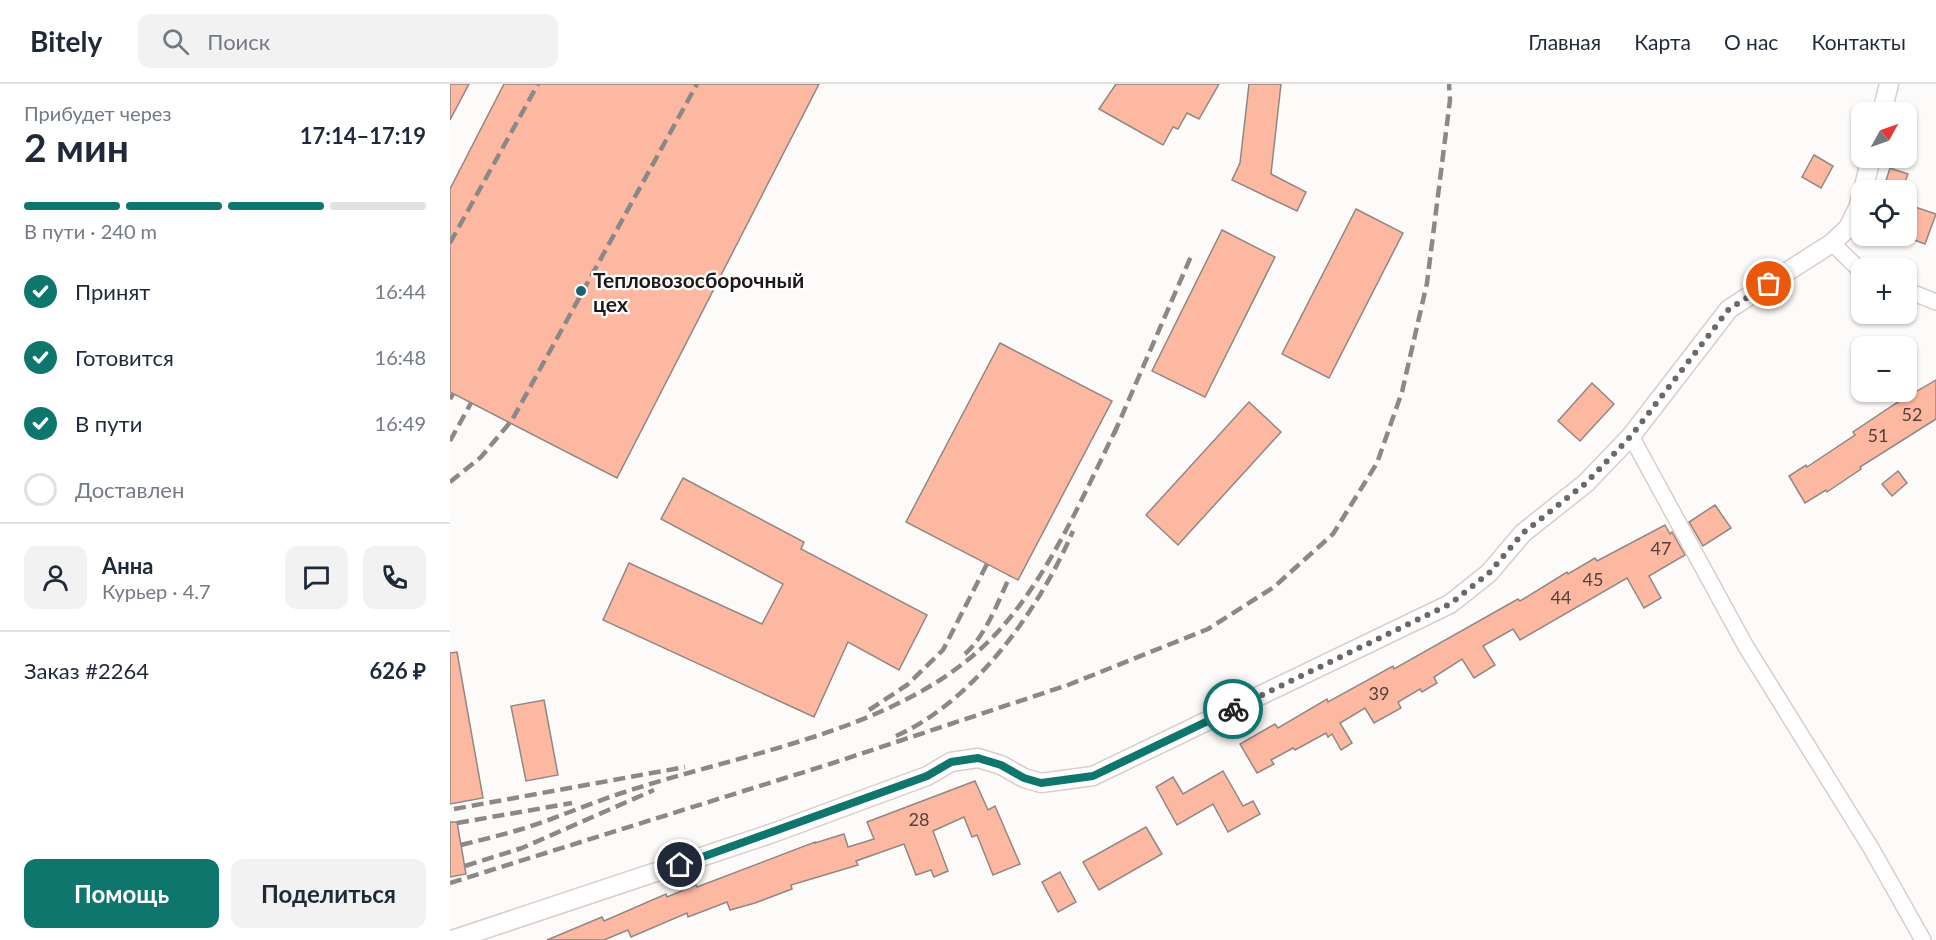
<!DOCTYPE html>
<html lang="ru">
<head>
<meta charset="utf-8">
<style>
  :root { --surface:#fff; --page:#f2f2f3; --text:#1f2937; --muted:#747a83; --line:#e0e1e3; --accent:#0f766e }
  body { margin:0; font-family:Lato,sans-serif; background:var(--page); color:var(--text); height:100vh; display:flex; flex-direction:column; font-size:22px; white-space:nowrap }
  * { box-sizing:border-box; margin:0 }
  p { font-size:20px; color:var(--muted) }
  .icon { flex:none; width:33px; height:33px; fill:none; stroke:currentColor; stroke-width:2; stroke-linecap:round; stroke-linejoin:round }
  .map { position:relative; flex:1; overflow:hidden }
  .details { display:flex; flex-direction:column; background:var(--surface); width:450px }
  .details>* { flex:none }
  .needle { width:39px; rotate:50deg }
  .buttons { position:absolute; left:1401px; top:18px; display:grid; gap:12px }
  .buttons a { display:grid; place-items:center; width:66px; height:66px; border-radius:12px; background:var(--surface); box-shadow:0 2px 4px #0004; font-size:30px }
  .pin { position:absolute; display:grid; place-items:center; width:51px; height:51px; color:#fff; margin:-26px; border:3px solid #fff; border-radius:50%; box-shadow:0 2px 6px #0007 }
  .courier { position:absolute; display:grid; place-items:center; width:60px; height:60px; margin:-30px; border:4px solid #0f766e; border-radius:50%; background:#fff; color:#222; box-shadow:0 2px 8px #0007 }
  .overview em { font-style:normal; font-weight:700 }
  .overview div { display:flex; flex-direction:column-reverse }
  .overview { display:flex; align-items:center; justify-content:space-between; height:102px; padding:0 24px }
  h1 { font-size:39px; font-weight:700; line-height:45px }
  .bar { display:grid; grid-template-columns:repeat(4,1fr); gap:9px 6px; align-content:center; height:72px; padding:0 24px }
  .bar i { height:8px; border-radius:4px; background:var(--line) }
  .bar .selected { background:var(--accent) }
  .bar p { grid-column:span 4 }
  .line { display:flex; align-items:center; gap:15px; padding:0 24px; border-top:2px solid var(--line) }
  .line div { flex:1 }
  .round { display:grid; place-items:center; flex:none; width:63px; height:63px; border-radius:12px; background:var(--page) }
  ol { padding:0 24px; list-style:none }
  li { display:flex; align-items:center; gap:18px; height:66px }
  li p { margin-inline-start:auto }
  li .icon { padding:6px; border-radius:50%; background:var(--accent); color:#fff; stroke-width:4 }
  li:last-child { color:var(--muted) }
  li i { width:33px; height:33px; border:3px solid var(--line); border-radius:50% }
  .button { display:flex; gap:12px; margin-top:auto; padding:12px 24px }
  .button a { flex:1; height:69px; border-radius:12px; background:var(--accent); color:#fff; font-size:24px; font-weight:700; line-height:69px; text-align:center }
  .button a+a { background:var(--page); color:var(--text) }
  header { display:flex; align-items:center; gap:36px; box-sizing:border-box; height:84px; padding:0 30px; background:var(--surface); border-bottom:2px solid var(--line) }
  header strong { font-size:28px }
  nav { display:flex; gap:33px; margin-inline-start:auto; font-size:21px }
  .search { width:420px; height:54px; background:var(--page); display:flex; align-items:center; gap:15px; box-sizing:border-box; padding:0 21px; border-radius:12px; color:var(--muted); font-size:22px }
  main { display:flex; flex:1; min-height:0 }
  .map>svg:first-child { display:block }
  .building { fill:#fdb8a2; stroke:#928783; stroke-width:1.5 }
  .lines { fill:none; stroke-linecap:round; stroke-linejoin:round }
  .minor-casing { stroke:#dacdca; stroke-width:18 }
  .tertiary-casing { stroke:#dacdca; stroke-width:21 }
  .minor { stroke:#fff; stroke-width:15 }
  .tertiary { stroke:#fff; stroke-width:18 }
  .rail { stroke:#8b8887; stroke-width:4.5; stroke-dasharray:12 6; stroke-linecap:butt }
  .done { stroke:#6b6867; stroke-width:6; stroke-dasharray:0 10.8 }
  .route { stroke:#0f766e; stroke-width:8 }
  .poi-dot { fill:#1c6173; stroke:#fff; stroke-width:2 }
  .labels { text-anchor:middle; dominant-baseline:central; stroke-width:4.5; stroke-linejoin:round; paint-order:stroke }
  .number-label { font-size:18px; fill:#55413a }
  .poi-label { font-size:21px; font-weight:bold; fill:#1d1918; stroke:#fff; text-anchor:start }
</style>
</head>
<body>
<header>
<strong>Bitely</strong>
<div class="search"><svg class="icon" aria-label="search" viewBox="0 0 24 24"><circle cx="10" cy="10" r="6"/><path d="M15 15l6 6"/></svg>Поиск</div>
<nav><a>Главная</a><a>Карта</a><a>О нас</a><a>Контакты</a></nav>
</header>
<main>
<section class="details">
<div class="overview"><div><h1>2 мин</h1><p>Прибудет через</p></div><em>17:14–17:19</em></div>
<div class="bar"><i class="selected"></i><i class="selected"></i><i class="selected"></i><i></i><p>В пути · 240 m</p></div>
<ol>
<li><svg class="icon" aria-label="check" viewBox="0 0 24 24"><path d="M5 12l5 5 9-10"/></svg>Принят<p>16:44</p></li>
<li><svg class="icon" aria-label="check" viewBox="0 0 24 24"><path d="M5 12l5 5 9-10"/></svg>Готовится<p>16:48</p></li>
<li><svg class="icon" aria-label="check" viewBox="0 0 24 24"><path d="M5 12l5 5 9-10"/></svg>В пути<p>16:49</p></li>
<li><i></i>Доставлен</li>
</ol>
<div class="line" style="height:108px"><a class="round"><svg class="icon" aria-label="person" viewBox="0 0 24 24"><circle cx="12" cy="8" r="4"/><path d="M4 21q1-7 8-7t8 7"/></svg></a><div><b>Анна</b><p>Курьер · 4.7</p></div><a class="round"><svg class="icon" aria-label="chat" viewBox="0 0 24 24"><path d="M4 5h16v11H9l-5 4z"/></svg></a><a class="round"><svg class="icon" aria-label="phone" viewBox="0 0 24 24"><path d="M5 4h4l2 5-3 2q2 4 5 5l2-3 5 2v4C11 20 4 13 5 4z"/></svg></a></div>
<div class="line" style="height:78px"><div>Заказ #2264</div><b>626 ₽</b></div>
<div class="button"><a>Помощь</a><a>Поделиться</a></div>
</section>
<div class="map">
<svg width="1486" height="856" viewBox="0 0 1486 856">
  <rect width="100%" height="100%" fill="#fdfbfa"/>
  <!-- building -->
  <g class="building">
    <polygon points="0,0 19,0 0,36"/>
    <polygon points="54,0 369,0 167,394 0,308 0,105"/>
    <polygon points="666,0 769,0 749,35 737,29 728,45 723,43 713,61 649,25"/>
    <polygon points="799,0 831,0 821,90 856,108 847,127 782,96 790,79"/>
    <polygon points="1364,71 1383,82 1371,104 1352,93"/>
    <polygon points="1440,84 1458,90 1452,106 1433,106"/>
    <polygon points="1456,120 1486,130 1475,160 1456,153"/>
    <polygon points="906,125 953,149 879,294 832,270"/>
    <polygon points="772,146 825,173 755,313 702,287"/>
    <polygon points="550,259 662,317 568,496 456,438"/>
    <polygon points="1486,296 1486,335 1410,383 1411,385 1377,408 1376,406 1355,419 1339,392 1356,381 1357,383 1405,351 1403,348 1445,320"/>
    <polygon points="1142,299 1164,320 1130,357 1108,337"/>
    <polygon points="799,318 831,348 728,461 696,431"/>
    <polygon points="1448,387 1457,399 1442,412 1432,400"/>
    <polygon points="233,394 354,458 351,465 477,531 449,586 398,558 364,633 153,536 179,479 312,540 333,500 211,435"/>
    <polygon points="1265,421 1281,444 1253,462 1239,438"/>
    <polygon points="1215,441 1220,450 1222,448 1235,471 1199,492 1211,514 1194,524 1177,494 1070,556 1063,545 1033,562 1045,581 1024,594 1012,575 984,593 987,599 972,608 970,605 948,618 951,624 924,639 915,624 890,639 902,659 891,666 882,650 878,653 876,649 845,666 843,664 821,676 824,680 807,689 790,660 825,640 828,644 877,615 878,618 943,582 944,585 1068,515 1070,517 1117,488 1118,490 1145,474 1147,477"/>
    <polygon points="7,568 33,714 0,720 0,569"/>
    <polygon points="94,616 108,691 76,697 61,622"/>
    <polygon points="773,687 793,722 803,717 810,730 778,748 763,720 727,741 706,703 723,693 733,710"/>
    <polygon points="525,697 538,726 545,722 570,780 543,791 527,751 522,753 514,733 483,747 498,787 484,793 481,786 466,791 454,760 406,777 408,781 341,801 342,805 305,819 280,826 277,818 238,833 237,829 181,853 178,846 154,856 97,856 152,833 154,837 216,810 217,813 246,801 247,803 365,758 365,759 394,750 398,763 424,755 417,738"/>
    <polygon points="0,738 7,738 16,790 0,793"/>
    <polygon points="696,743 712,770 649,806 633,778"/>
    <polygon points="610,788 626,818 608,828 592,798"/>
  </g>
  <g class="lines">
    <!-- minor casing -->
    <g class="minor-casing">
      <g id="minor">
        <polyline points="1382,159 1412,188"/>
        <polyline points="1456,206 1486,218"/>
        <polyline points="1181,352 1295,561 1421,764 1473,856"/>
      </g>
    </g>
    <!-- tertiary casing -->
    <g class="tertiary-casing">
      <g id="tertiary">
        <polyline points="1432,28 1439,0"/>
        <polyline points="1413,106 1421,74"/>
        <polyline points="2,856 320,750 477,692 501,678 528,674 551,681 574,694 591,699 643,692 1000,520 1039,489 1073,449 1136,399 1181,352 1279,225 1382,159 1398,144 1408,124 1412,111"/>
      </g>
    </g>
    <!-- minor -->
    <use href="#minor" class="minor"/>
    <!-- tertiary -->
    <use href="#tertiary" class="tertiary"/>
    <!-- rail -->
    <g class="rail">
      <polyline points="0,159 88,0"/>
      <polyline points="0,315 3,310"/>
      <polyline points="664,350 742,170"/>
      <polyline points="0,357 21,319"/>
      <polyline points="0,398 31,373 62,336 247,0"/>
      <path d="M515,570C536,551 548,518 560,492"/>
      <polyline points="419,626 457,601 493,566 537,480"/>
      <path d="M446,652C525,617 590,524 623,447"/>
      <polyline points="4,725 235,683"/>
      <polyline points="7,739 122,719"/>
      <path d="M11,761C31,756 52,751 72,745C107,734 140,719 175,708C289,670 433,650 526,569C590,514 630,418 667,343"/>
      <polyline points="15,782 72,764 204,706"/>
      <polyline points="0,799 383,679 618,601 758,545 824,503 883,450 927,379 952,308 977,199 1000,16 999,0"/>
    </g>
  </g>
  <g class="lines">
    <!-- done -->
    <polyline class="done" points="783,625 1000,520 1039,489 1073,449 1136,399 1181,352 1279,225 1319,200"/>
    <!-- route -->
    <polyline class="route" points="230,781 477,692 501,678 528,674 551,681 574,694 591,699 643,692 783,625"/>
  </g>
  <!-- markers -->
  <circle class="poi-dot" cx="131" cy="207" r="6"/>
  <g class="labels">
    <!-- number labels -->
    <g class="number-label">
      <text x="1462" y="330">52</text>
      <text x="1428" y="351">51</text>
      <text x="1211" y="464">47</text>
      <text x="1143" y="495">45</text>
      <text x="1111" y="513">44</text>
      <text x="929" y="609">39</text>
      <text x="469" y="735">28</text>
    </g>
    <!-- poi labels -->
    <g class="poi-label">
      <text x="143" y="195">Тепловозосборочный<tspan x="143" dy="24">цех</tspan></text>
    </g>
  </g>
</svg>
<div class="buttons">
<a><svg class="needle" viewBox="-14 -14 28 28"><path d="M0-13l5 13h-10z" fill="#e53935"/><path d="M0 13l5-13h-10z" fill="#747a83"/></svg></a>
<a><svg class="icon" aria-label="locate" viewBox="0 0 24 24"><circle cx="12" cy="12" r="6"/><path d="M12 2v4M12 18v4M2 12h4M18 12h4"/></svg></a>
<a>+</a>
<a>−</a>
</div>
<div class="pin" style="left:1319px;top:200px;background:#ea580c"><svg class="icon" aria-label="bag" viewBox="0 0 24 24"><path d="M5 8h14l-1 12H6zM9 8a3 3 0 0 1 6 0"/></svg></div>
<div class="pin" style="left:230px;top:781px;background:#1f2937"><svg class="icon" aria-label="home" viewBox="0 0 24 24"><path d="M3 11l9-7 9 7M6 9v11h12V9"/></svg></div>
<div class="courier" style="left:783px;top:625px"><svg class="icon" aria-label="bike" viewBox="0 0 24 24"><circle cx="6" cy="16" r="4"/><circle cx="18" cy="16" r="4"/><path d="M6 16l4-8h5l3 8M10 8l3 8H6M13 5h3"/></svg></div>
</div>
</main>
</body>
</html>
